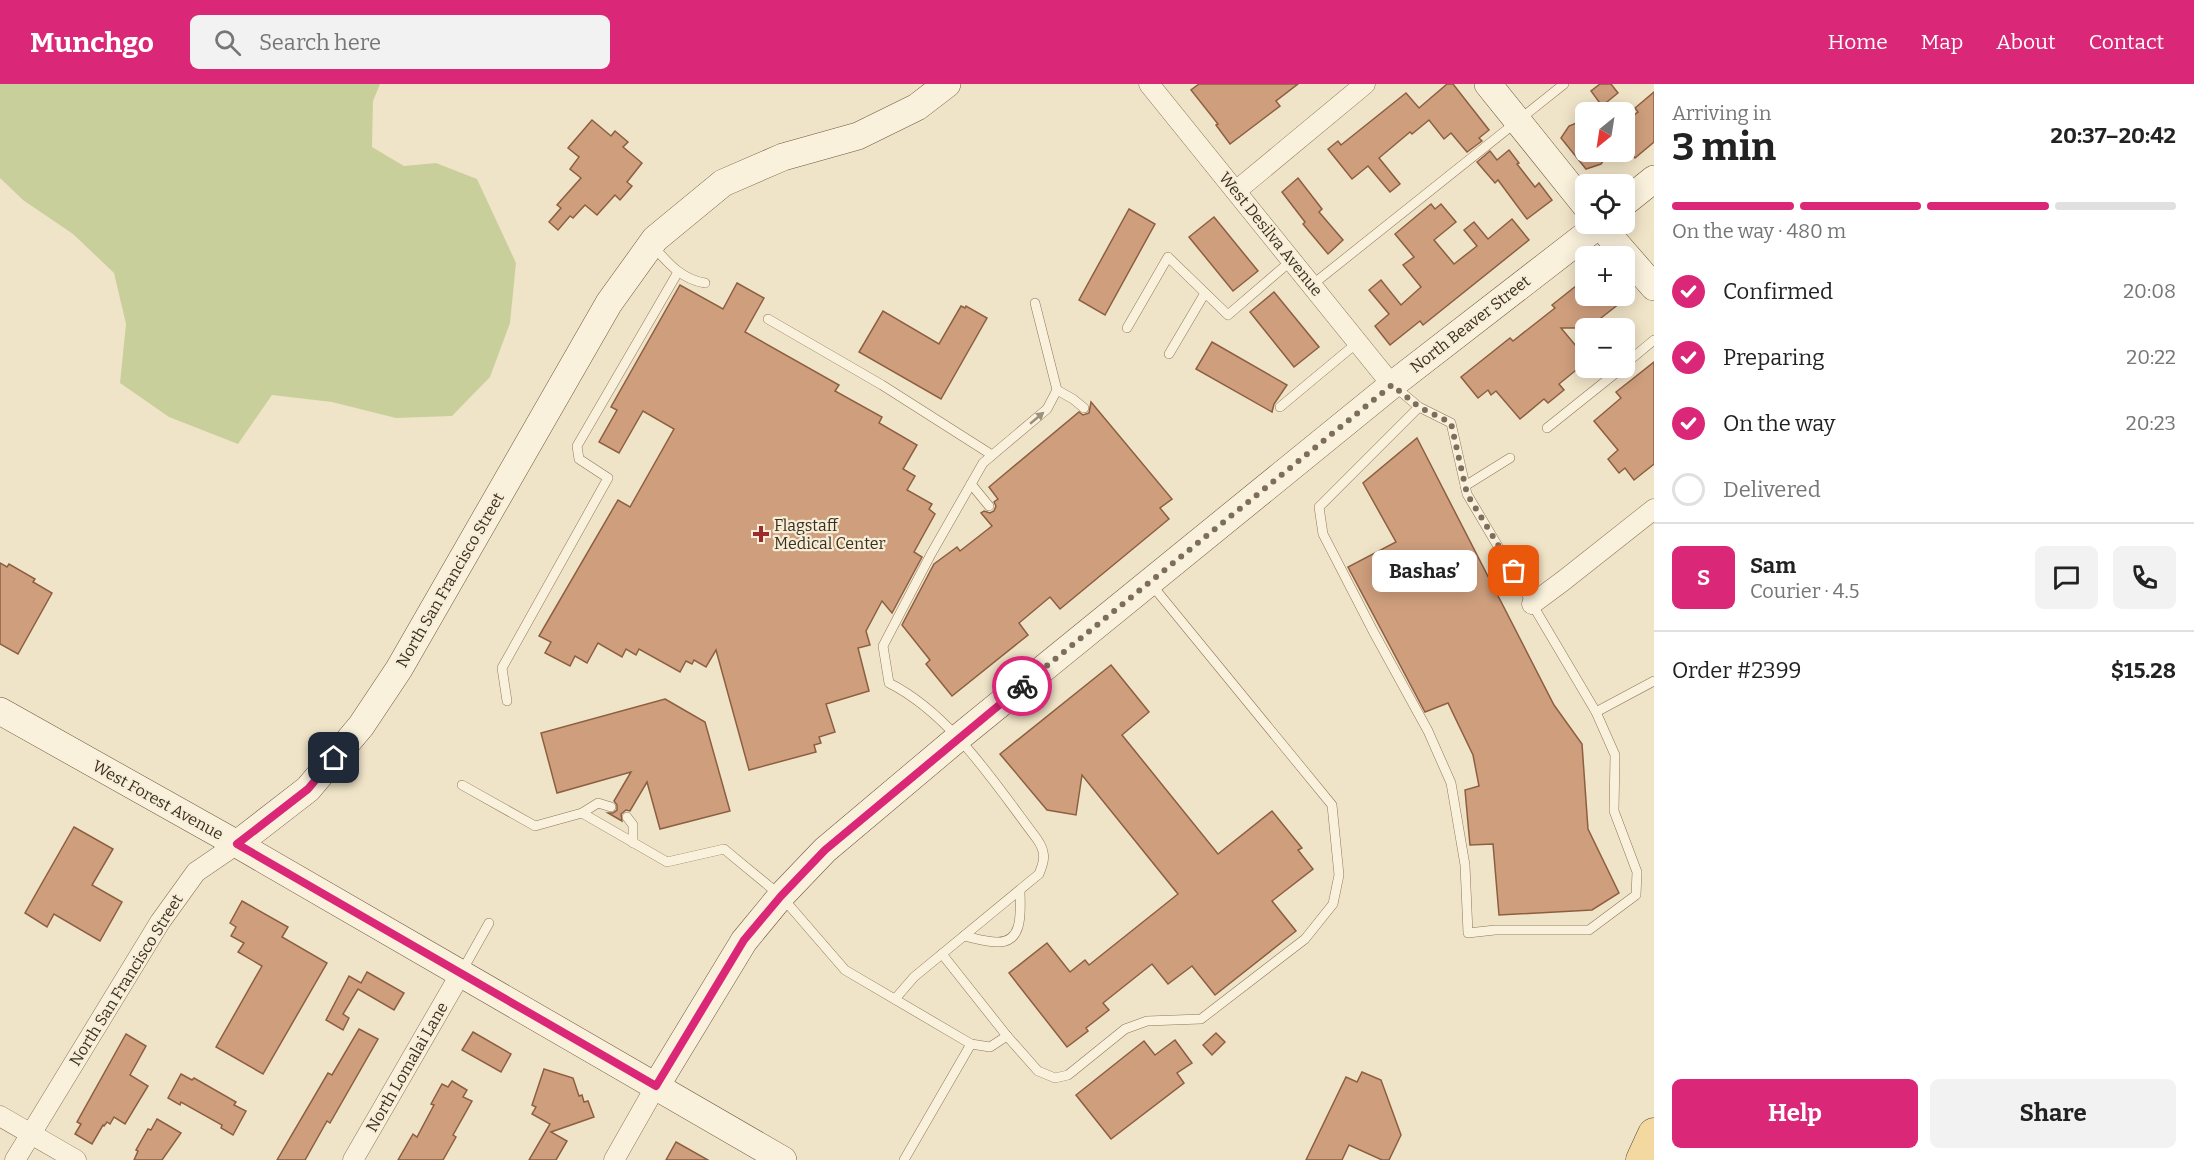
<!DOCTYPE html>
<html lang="en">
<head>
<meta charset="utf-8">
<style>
  :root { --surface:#fff; --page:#f2f2f2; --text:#222; --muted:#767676; --line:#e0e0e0; --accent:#db2777 }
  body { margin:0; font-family:Bitter,serif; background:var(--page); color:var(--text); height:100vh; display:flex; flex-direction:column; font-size:22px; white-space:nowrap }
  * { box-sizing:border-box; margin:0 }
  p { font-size:20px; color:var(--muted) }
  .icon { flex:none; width:33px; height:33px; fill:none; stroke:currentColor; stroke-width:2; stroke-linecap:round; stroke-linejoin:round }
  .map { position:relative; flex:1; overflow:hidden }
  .details { display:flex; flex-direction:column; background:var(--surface); width:540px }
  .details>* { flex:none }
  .needle { width:39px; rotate:210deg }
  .controls { position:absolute; left:1575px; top:18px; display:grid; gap:12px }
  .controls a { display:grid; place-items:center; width:60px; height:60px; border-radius:9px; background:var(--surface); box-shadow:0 3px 15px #0003; font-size:30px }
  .pin { position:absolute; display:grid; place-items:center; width:51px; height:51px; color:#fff; margin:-26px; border-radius:12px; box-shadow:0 3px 9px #0006 }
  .courier { position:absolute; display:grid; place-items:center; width:60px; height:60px; margin:-30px; border:4px solid #db2777; border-radius:50%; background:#fff; color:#222; box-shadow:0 2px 8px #0007 }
  .bubble { position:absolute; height:42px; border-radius:9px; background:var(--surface); box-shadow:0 3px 15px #0003; font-size:20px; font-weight:700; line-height:42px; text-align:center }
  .headline em { font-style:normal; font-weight:700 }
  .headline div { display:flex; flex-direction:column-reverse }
  .headline { display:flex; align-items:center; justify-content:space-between; height:102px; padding:0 18px }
  h1 { font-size:39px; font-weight:700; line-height:45px }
  .bar { display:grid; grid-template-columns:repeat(4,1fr); gap:9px 6px; align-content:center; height:72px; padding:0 18px }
  .bar i { height:8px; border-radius:4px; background:var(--line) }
  .bar .selected { background:var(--accent) }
  .bar p { grid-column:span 4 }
  .line { display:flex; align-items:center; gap:15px; padding:0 18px; border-top:2px solid var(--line) }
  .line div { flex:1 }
  .round { display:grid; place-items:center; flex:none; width:63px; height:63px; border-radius:9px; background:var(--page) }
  ol { padding:0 18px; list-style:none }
  li { display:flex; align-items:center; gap:18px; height:66px }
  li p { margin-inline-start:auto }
  li .icon { padding:6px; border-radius:50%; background:var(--accent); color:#fff; stroke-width:4 }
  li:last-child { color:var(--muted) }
  li i { width:33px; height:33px; border:3px solid var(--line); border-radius:50% }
  .primary-button { display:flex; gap:12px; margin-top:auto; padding:12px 18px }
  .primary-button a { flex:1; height:69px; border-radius:9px; background:var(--accent); color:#fff; font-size:24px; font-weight:700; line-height:69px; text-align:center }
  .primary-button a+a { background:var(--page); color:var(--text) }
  header { display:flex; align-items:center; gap:36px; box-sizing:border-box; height:84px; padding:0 30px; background:var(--accent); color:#fff }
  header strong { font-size:28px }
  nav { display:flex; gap:33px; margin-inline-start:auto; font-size:21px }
  .search { width:420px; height:54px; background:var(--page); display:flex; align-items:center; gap:15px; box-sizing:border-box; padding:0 21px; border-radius:9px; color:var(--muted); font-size:22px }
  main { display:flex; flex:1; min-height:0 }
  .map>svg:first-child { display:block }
  .green { fill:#c9cf9b }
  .building { fill:#cf9f7d; stroke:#8d5f41; stroke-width:1.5 }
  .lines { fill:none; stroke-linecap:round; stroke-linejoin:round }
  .lane-casing { stroke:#8d765c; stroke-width:10 }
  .street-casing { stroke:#8d765c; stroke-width:21 }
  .secondary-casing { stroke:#6f573f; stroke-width:28 }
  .primary-casing { stroke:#5b4430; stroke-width:33 }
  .lane { stroke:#faf1dc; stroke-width:9 }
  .street { stroke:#faf1dc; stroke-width:20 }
  .secondary { stroke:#faf1dc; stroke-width:27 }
  .primary { stroke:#f3d9a0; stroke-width:32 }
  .oneway { fill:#9c907e }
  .done { stroke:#7c6e5b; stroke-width:6; stroke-dasharray:0 10.8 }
  .route { stroke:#db2777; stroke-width:8 }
  .poi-dot { fill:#9e2a2b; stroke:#f7eed8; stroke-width:2 }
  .labels { text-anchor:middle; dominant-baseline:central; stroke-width:4.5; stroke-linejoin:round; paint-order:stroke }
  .street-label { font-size:16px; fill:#3d2e20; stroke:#f7eed8 }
  .poi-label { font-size:16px; fill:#3d2e20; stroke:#f7eed8; text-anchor:start }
</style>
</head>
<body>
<header>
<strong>Munchgo</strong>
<div class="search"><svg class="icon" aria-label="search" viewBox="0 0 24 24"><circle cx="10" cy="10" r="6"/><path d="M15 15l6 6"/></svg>Search here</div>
<nav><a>Home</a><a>Map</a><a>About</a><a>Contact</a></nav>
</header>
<main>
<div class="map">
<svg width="1654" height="1076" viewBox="0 0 1654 1076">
  <rect width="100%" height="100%" fill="#f0e4c8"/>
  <!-- green -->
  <polygon class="green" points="0,0 380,0 373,17 372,63 404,82 436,79 477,95 516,179 510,239 490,293 452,332 396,334 332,318 272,311 238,360 169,333 120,299 126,240 114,189 73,150 23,116 0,94"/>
  <!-- building -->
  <g class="building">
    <polygon points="1199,0 1298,0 1276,17 1280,22 1230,60 1216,41 1218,40 1191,6"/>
    <polygon points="1447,0 1453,0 1489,46 1479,54 1482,57 1467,68 1451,49 1444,55 1429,36 1412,50 1410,48 1379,74 1400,100 1390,108 1368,82 1352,95 1328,65 1338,57 1341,61 1406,9 1419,24"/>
    <polygon points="1600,0 1611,0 1618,9 1602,22 1591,7"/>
    <polygon points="1654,8 1654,58 1635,74 1624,61 1624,38 1638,28 1635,24"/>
    <polygon points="1586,35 1586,68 1609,68 1601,80 1586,85 1561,54 1569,42"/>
    <polygon points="592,36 611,52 615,47 628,58 623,63 642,79 627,98 632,102 620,116 615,111 597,131 585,121 573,134 570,132 558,146 549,138 561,124 557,121 581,94 570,85 579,73 568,64"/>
    <polygon points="1509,66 1519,79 1517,80 1535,103 1539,99 1552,116 1527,135 1498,96 1495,99 1477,78 1490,67 1497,76"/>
    <polygon points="1298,94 1322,125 1319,128 1343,156 1328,170 1303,140 1305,138 1282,108"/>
    <polygon points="1431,120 1435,125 1441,120 1456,138 1434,156 1454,180 1477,162 1464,146 1474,138 1488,155 1512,135 1529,156 1423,241 1420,237 1390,261 1375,242 1389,230 1369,206 1381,196 1401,221 1421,203 1403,181 1414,173 1395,150"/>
    <polygon points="1129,125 1155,140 1105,231 1079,216"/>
    <polygon points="1214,133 1258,187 1233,207 1189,153"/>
    <polygon points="1586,194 1586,212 1629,212 1601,234 1609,244 1561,244 1586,274 1586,278 1559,300 1564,306 1548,319 1544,315 1520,335 1496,307 1491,311 1488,306 1478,314 1461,293 1510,254 1513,257 1555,224 1552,221"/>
    <polygon points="737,199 764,214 745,248 839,301 835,307 882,333 879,339 917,361 903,385 915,392 907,406 932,420 929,425 935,430 914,468 922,473 892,529 882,517 866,547 870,561 858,564 869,607 826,620 835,648 819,653 821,659 814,661 816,668 749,686 716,566 706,583 694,576 692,580 686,577 680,588 639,565 636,571 626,565 622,573 598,559 587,579 575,572 570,582 545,569 551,558 539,552 618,416 630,423 674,345 643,327 619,369 599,358 617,326 611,323 680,201 723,225"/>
    <polygon points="1274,208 1319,263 1294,283 1250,228"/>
    <polygon points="961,222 965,224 966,222 987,234 941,315 859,268 883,227 939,260"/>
    <polygon points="1212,258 1287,301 1274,320 1272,328 1196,285"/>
    <polygon points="1654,278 1654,380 1634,396 1625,384 1619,389 1608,375 1618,366 1594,337 1621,314 1616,308"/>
    <polygon points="1091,318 1172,415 1160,424 1169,435 1060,525 1050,513 1019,539 1028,551 952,612 926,580 930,576 902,541 934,480 957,463 960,467 992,442 981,429 984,427 990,429 994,427 996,422 994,418 998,415 989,403 1079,328 1083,331 1089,329"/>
    <polygon points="1417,354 1554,621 1582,660 1588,745 1619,809 1592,826 1499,831 1493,760 1470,761 1465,706 1479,702 1473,671 1448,619 1425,628 1348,483 1396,458 1363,399"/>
    <polygon points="0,479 7,483 9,480 35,495 33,498 52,509 18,570 0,560"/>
    <polygon points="1111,581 1149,628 1122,651 1218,770 1272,727 1302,764 1298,766 1313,785 1272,817 1296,847 1215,911 1192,882 1168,900 1152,880 1103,919 1109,926 1086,944 1088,947 1067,963 1009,889 1047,859 1070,888 1085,876 1089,881 1178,810 1082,691 1076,731 1047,726 1000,670"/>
    <polygon points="665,615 705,638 730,727 660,745 647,698 630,727 626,726 621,730 622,737 608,729 613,729 617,726 617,721 614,717 631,688 557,709 541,649"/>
    <polygon points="74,743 113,765 92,801 122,818 100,857 54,830 47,843 25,829"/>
    <polygon points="242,817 288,843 282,853 327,879 263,990 216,963 262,882 238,868 244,859 231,852 236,843 230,839"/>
    <polygon points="367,888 404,909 394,926 358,905 343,930 349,934 343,946 326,936 349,892 361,899"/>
    <polygon points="359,945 378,955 330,1039 327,1037 305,1076 277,1076 328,989 332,991"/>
    <polygon points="473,948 511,970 501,988 462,966"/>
    <polygon points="1216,949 1225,958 1212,971 1203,961"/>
    <polygon points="126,950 146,962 130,991 148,1002 125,1040 114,1033 110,1040 107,1038 104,1042 103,1041 92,1060 75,1050 81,1040 77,1038"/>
    <polygon points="1175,956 1192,979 1177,989 1184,999 1111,1055 1076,1011 1144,957 1155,971"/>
    <polygon points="544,985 573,994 579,1012 582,1011 584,1018 588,1017 594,1033 551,1048 567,1057 556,1076 529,1076 550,1040 532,1030 536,1023 532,1021"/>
    <polygon points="1362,988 1381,996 1401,1051 1389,1076 1382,1076 1349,1061 1342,1076 1306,1076 1346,993 1357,998"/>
    <polygon points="181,990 192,996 194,994 236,1018 234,1021 246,1027 233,1051 221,1044 222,1041 181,1018 180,1021 168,1014"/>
    <polygon points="452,997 467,1006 463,1013 472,1017 453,1051 456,1053 443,1076 398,1076 413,1050 417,1053 434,1021 431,1020 442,1000 448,1003"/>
    <polygon points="157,1035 181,1049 162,1076 134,1076 138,1067 136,1066 148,1045 151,1046"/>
    <polygon points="676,1058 708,1076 666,1076"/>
  </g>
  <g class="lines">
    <!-- lane casing -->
    <g class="lane-casing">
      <g id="lane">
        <path d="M653,162C668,179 681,195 705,199"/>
        <polyline points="1312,201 1564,0"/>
        <polyline points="768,235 882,301 992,371"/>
        <polyline points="1127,244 1168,173 1228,231 1292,176"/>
        <polyline points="1169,270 1205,209"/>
        <polyline points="1624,281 1654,256"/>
        <polyline points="1394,302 1419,323 1451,339 1467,410 1596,628 1615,671 1614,727 1637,788 1636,811 1589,846 1495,846 1468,849 1465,781 1451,699 1428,647 1373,547 1323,450 1319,423 1419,323"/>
        <polyline points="1057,306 1073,315 1084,324"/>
        <polyline points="1280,323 1358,258"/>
        <polyline points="1547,344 1622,284"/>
        <polyline points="971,400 989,422"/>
        <polyline points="1465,402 1510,374"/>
        <polyline points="507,617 502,584 608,394 579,375 577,362 678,188"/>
        <polyline points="1596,628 1654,597"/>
        <polyline points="462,701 535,742 582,729 667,778 724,765 781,812 845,886 971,960 990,963 1007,952"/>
        <polyline points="582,729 598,719 611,723"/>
        <polyline points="627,733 633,741 633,759"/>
        <path d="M964,852C974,854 986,858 997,858C1025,859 1020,824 1020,806"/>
        <polyline points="942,870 1007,952 1038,987 1055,994 1068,991 1125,945 1147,937 1201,935 1305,855 1333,820 1339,791 1332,721 1151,500"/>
        <polyline points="462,887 489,839"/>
        <path d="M895,915L914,893L1039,790C1045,776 1046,768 1037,755C996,701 951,630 889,599L883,562L931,470L983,379L1047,325L1057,306L1035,219"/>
        <polyline points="904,1076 971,960"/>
      </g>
    </g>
    <!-- street casing -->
    <g class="street-casing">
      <g id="street">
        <polyline points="1149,0 1392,301"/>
        <polyline points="1236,107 1365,0"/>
        <polyline points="1532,520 1563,497 1654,425"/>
        <polyline points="0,1032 76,1076"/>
        <polyline points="15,1076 160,838 196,788 237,760"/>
        <polyline points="353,1076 461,889"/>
        <polyline points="614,1076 656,1002"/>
      </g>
    </g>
    <!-- secondary casing -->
    <g class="secondary-casing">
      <g id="secondary">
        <polyline points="1488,0 1586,122"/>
        <polyline points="1624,119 1654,95"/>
        <polyline points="1599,140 1654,203"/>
        <polyline points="0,627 237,760 783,1076"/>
        <polyline points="237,760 308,705 361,642 399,585 609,219 655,155 723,99 783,73 858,52 917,23 947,0"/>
        <polyline points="656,1002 744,857 781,812 825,766 958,654 1392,301 1600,140"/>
      </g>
    </g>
    <!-- primary casing -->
    <g class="primary-casing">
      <polyline id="primary" points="1642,1076 1654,1050"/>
    </g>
    <!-- lane -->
    <use href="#lane" class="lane"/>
    <!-- street -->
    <use href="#street" class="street"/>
    <!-- secondary -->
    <use href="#secondary" class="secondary"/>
    <!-- primary -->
    <use href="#primary" class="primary"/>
  </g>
  <!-- one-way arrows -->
  <defs><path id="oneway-solid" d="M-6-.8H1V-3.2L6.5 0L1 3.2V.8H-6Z" transform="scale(1.5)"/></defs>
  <use class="oneway" href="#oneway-solid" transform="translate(1037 334) rotate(-40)"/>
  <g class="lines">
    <!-- done -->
    <polyline class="done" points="1022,602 1392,301 1419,323 1451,339 1467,410 1514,487"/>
    <!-- route -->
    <polyline class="route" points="334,674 308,705 237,760 656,1002 744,856 781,812 825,766 1022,602"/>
  </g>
  <!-- markers -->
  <path class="poi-dot" d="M758 441h6v6h6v6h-6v6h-6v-6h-6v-6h6z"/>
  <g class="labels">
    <!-- street labels -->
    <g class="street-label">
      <text transform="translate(1271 150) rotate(51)">West Desilva Avenue</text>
      <text transform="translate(1470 240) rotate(-38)">North Beaver Street</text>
      <text transform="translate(450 496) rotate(-60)">North San Francisco Street</text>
      <text transform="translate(158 716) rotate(29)">West Forest Avenue</text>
      <text transform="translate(126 896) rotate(-58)">North San Francisco Street</text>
      <text transform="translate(407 983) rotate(-60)">North Lomalai Lane</text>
    </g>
    <!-- poi labels -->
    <g class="poi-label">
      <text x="774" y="441">Flagstaff<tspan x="774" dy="18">Medical Center</tspan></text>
    </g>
  </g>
</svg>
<div class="controls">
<a><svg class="needle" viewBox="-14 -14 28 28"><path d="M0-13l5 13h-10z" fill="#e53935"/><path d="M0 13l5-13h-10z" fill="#767676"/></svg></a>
<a><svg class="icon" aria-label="locate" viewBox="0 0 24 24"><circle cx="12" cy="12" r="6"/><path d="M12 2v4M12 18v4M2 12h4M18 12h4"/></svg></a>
<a>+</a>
<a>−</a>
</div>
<div class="pin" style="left:1514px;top:487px;background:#ea580c"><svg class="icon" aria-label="bag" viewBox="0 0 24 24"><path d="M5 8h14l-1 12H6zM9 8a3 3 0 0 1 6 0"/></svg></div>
<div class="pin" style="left:334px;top:674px;background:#1f2937"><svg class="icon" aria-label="home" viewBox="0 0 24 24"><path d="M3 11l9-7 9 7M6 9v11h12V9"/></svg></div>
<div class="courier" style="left:1022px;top:602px"><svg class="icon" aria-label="bike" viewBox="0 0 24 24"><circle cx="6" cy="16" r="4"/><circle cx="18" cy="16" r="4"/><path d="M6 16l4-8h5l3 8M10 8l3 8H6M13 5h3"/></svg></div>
<div class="bubble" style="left:1372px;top:466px;width:105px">Bashas’</div>
</div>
<section class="details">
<div class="headline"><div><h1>3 min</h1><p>Arriving in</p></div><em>20:37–20:42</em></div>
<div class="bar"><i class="selected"></i><i class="selected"></i><i class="selected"></i><i></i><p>On the way · 480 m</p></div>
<ol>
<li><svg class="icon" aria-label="check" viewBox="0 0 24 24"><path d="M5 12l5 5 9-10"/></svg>Confirmed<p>20:08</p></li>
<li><svg class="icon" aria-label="check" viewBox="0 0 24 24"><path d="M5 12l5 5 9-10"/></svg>Preparing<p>20:22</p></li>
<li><svg class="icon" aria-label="check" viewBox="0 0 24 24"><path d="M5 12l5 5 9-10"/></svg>On the way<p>20:23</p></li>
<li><i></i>Delivered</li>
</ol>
<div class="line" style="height:108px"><b class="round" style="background:var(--accent);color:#fff">S</b><div><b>Sam</b><p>Courier · 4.5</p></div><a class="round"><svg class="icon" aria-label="chat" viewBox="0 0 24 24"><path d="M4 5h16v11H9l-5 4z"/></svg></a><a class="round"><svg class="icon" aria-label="phone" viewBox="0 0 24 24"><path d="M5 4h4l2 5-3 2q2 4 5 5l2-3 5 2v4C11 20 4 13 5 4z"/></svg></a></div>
<div class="line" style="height:78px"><div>Order #2399</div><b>$15.28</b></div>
<div class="primary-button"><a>Help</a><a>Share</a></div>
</section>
</main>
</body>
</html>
